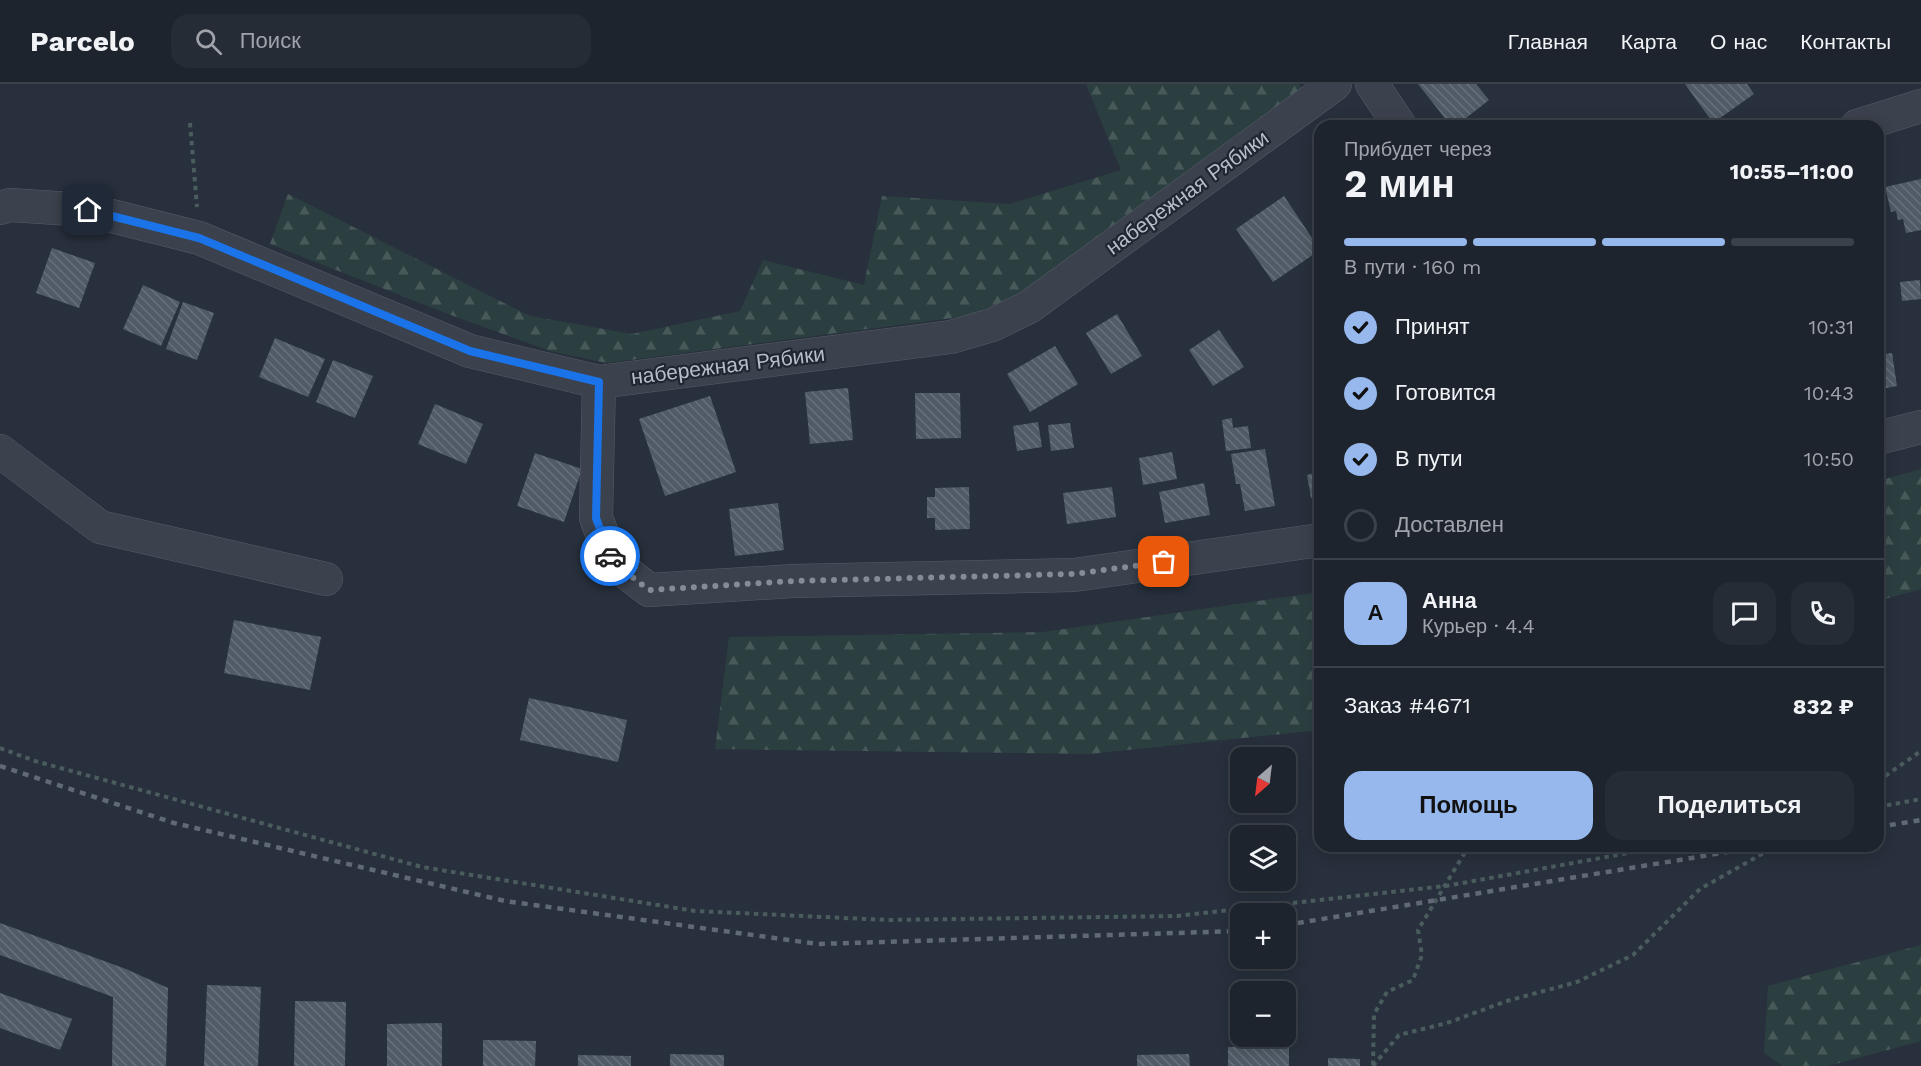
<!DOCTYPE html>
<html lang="ru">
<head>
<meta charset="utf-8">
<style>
  :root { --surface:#1d242d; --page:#252c35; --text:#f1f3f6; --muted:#a0a4aa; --line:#3b4149; --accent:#97b8ed }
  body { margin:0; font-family:"Work Sans",sans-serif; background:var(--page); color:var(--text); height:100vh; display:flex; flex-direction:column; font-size:22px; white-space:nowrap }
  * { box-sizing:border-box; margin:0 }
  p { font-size:20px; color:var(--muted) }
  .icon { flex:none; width:33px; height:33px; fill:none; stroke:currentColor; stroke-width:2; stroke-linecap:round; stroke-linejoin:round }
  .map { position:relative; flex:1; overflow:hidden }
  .details { position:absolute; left:1314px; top:36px; width:570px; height:732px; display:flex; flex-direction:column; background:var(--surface); border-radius:18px; box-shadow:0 3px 15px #0003,0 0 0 2px var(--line) }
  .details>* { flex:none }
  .needle { width:39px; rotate:208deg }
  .controls { position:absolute; left:1230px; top:663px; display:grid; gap:12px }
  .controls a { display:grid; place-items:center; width:66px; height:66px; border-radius:12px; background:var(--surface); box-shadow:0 3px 15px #0003,0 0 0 2px var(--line); font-size:30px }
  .pin { position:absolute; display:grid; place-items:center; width:51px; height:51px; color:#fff; margin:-26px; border-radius:12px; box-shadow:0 3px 9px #0006 }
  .courier { position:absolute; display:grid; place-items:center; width:60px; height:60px; margin:-30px; border:4px solid #1a73e8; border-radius:50%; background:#fff; color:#222; box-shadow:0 2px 8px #0007 }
  .head em { font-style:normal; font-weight:700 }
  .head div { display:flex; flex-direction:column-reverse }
  .head { display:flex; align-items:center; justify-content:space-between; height:102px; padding:0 30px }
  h1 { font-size:39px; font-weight:700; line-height:45px }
  .bar { display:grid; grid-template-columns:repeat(4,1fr); gap:9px 6px; align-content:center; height:72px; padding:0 30px }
  .bar i { height:8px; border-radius:4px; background:var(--line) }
  .bar .selected { background:var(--accent) }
  .bar p { grid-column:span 4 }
  .line { display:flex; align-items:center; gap:15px; padding:0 30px; border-top:2px solid var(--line) }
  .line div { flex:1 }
  .round { display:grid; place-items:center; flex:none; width:63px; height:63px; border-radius:18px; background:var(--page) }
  ol { padding:0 30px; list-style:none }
  li { display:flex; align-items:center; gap:18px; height:66px }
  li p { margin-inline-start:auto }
  li .icon { padding:6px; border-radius:50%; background:var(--accent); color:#111; stroke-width:4 }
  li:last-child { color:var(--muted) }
  li i { width:33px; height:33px; border:3px solid var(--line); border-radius:50% }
  .primary-button { display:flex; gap:12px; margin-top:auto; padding:12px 30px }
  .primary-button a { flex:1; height:69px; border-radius:18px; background:var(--accent); color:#111; font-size:24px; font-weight:700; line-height:69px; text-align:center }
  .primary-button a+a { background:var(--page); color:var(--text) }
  header { display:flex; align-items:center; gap:36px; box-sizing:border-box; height:84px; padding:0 30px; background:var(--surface); border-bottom:2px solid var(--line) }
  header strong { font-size:28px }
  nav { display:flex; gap:33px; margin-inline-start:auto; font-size:21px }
  .search { width:420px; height:54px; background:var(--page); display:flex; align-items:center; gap:15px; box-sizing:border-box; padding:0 21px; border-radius:18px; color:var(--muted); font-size:22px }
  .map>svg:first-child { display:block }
  .forest { fill:url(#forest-firs) }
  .building { fill:url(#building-back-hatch) }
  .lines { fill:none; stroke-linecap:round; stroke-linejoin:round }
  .minor-casing { stroke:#565d68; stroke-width:34 }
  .path { stroke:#4b5c5f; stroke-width:4; stroke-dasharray:4.5 4.5; stroke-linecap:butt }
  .minor { stroke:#3b424d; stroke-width:33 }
  .rail { stroke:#606975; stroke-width:4.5; stroke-dasharray:6 6; stroke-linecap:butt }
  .done { stroke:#858c97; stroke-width:6; stroke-dasharray:0 10.8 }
  .route { stroke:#1a73e8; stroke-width:8 }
  .labels { text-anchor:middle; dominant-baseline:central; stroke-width:4.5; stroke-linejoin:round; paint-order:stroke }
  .street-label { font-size:21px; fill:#b7bec8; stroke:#202732 }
</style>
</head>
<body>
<header>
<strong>Parcelo</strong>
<div class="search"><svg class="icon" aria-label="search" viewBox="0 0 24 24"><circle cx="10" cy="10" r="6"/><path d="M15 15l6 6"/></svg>Поиск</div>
<nav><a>Главная</a><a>Карта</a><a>О нас</a><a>Контакты</a></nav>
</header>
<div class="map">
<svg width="1921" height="982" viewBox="0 0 1921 982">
  <defs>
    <pattern id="forest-firs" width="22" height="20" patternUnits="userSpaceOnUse" patternTransform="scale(1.5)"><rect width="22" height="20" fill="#2c3f40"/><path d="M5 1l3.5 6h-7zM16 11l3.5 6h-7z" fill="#48595a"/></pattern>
    <pattern id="building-back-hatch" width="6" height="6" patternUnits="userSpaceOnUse" patternTransform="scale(1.5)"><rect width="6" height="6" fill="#505b67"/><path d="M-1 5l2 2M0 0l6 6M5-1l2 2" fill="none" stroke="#67717b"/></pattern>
  </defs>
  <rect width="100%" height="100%" fill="#27303c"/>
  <!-- forest -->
  <g class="forest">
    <polygon points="1086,0 1299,0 1302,5 1031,206 968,232 607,279 550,267 448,230 270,160 288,110 530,232 632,250 740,227 763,176 864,201 882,112 1009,120 1121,86"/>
    <polygon points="1921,385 1921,505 1878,517 1878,397"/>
    <polygon points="1320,508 1320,646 1089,670 715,665 729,553 1043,548"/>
    <polygon points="1921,861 1921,957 1828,982 1783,982 1764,969 1768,902"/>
  </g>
  <!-- building -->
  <g class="building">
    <polygon points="1418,0 1476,0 1489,16 1456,42 1451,42"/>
    <polygon points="1685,0 1747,0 1754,10 1713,39"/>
    <polygon points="1921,95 1921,146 1906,149 1903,135 1898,136 1896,127 1891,128 1885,103"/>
    <polygon points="1284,112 1320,166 1273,198 1236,145"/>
    <polygon points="52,164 95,179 79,224 36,209"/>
    <polygon points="1920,196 1921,215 1902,217 1900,198"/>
    <polygon points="143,201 180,218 161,262 123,245"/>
    <polygon points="183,218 214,229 197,276 166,265"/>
    <polygon points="1117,230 1142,272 1111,290 1086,249"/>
    <polygon points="1219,246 1244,283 1213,302 1189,266"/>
    <polygon points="275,254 325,275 308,313 259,293"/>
    <polygon points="1055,262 1078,300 1030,328 1007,290"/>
    <polygon points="1892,269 1897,302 1881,305 1878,288 1878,271"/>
    <polygon points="333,276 373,292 355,334 316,318"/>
    <polygon points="848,304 853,356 810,360 805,308"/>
    <polygon points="915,309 960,309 961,354 916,355"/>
    <polygon points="710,312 736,388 665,412 639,335"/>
    <polygon points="435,320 483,340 466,380 418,360"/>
    <polygon points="1232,334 1233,344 1248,342 1251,364 1226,367 1222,336"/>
    <polygon points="1038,338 1042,363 1017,367 1013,342"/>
    <polygon points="1070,339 1074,364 1051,367 1048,341"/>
    <polygon points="1265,365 1275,422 1245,427 1240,400 1236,400 1231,370"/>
    <polygon points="1172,368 1177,395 1143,401 1139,374"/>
    <polygon points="535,369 582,385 564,438 517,422"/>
    <polygon points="1320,388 1320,412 1311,414 1307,391"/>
    <polygon points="1204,399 1210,431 1165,439 1159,408"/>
    <polygon points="969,403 970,445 935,446 935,434 927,434 927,413 935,413 935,404"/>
    <polygon points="1112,403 1116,433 1067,440 1063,409"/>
    <polygon points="778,419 784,466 735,472 729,425"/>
    <polygon points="234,536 321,553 310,606 224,589"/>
    <polygon points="529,614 627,636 618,678 520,656"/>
    <polygon points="0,839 126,885 168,904 166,982 112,982 113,913 0,871"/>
    <polygon points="207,901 261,903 258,982 204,982"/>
    <polygon points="0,909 72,935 60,966 0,944"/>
    <polygon points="295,917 346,918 345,982 294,982"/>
    <polygon points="442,939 442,982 387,982 387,940"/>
    <polygon points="483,956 536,957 535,982 483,982"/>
    <polygon points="1289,962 1289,982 1228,982 1228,963"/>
    <polygon points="670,970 724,971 724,982 670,982"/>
    <polygon points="1189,970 1190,982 1137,982 1137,971"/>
    <polygon points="578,971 631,972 631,982 578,982"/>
    <polygon points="1328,974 1360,975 1360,982 1328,982"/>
  </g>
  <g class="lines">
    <!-- minor casing -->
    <g class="minor-casing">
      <g id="minor">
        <polyline points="1372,0 1400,42"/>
        <polyline points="1857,42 1921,22"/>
        <polyline points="0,124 10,121 88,126 199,154 470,267 599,298 951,253 992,241 1029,223 1335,0"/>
        <polyline points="599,298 596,434 613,478 649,506 793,497 1074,491 1320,456"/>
        <polyline points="1878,354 1921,343"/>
        <polyline points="0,367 100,443 326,495"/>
      </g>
    </g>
    <!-- path -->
    <g class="path">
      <polyline points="190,39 197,123"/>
      <polyline points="0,664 35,677 422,783 695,827 888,836 1177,832 1446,802 1667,762"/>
      <polyline points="1878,697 1921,667"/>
      <polyline points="1878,723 1921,715"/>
      <polyline points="1373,981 1374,930 1387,908 1413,896 1422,871 1418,846 1467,765 1474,762"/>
      <polyline points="1373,982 1399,951 1447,939 1507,917 1577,898 1633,871 1700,805 1776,762"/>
    </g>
    <!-- minor -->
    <use href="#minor" class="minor"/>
    <!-- rail -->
    <g class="rail">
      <polyline points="0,682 174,739 505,817 818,860 1240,847"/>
      <polyline points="1878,743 1921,736"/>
      <polyline points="1286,841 1764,762"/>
    </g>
  </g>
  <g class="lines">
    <!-- done -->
    <polyline class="done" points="610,472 613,478 649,506 794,497 1074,490 1164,478"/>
    <!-- route -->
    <polyline class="route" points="88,126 199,154 470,267 599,298 596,434 610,472"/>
  </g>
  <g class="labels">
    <!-- street labels -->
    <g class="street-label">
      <text transform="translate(1187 108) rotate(-36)">набережная Рябики</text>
      <text transform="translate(728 281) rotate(-7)">набережная Рябики</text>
    </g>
  </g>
</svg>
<div class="controls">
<a><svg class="needle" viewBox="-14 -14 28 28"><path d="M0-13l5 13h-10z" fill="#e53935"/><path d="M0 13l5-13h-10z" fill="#a0a4aa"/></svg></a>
<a><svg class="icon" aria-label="layers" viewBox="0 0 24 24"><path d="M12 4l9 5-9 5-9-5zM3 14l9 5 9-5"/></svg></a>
<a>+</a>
<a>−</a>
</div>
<div class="pin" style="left:1164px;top:478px;background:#ea580c"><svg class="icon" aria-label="bag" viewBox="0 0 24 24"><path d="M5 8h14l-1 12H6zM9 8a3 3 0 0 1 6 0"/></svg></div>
<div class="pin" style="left:88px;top:126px;background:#1f2937"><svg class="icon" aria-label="home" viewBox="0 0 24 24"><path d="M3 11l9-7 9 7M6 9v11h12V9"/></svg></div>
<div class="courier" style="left:610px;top:472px"><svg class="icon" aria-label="car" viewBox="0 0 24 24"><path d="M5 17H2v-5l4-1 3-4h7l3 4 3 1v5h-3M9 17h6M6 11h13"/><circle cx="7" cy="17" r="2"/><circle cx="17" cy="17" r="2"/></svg></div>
<section class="details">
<div class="head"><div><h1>2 мин</h1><p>Прибудет через</p></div><em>10:55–11:00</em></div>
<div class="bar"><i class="selected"></i><i class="selected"></i><i class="selected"></i><i></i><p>В пути · 160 m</p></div>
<ol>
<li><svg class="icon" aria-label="check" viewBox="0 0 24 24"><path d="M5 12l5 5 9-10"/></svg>Принят<p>10:31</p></li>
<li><svg class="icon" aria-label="check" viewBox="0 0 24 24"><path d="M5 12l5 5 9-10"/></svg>Готовится<p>10:43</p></li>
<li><svg class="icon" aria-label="check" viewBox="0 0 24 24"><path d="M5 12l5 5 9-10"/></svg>В пути<p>10:50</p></li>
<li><i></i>Доставлен</li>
</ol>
<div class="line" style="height:108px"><b class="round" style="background:var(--accent);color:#111">А</b><div><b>Анна</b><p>Курьер · 4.4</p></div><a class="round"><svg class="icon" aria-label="chat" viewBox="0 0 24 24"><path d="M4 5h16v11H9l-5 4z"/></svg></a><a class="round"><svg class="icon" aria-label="phone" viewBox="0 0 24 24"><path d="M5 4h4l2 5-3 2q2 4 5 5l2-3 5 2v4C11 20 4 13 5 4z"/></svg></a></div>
<div class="line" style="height:78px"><div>Заказ #4671</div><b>832 ₽</b></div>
<div class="primary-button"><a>Помощь</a><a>Поделиться</a></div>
</section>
</div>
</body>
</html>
